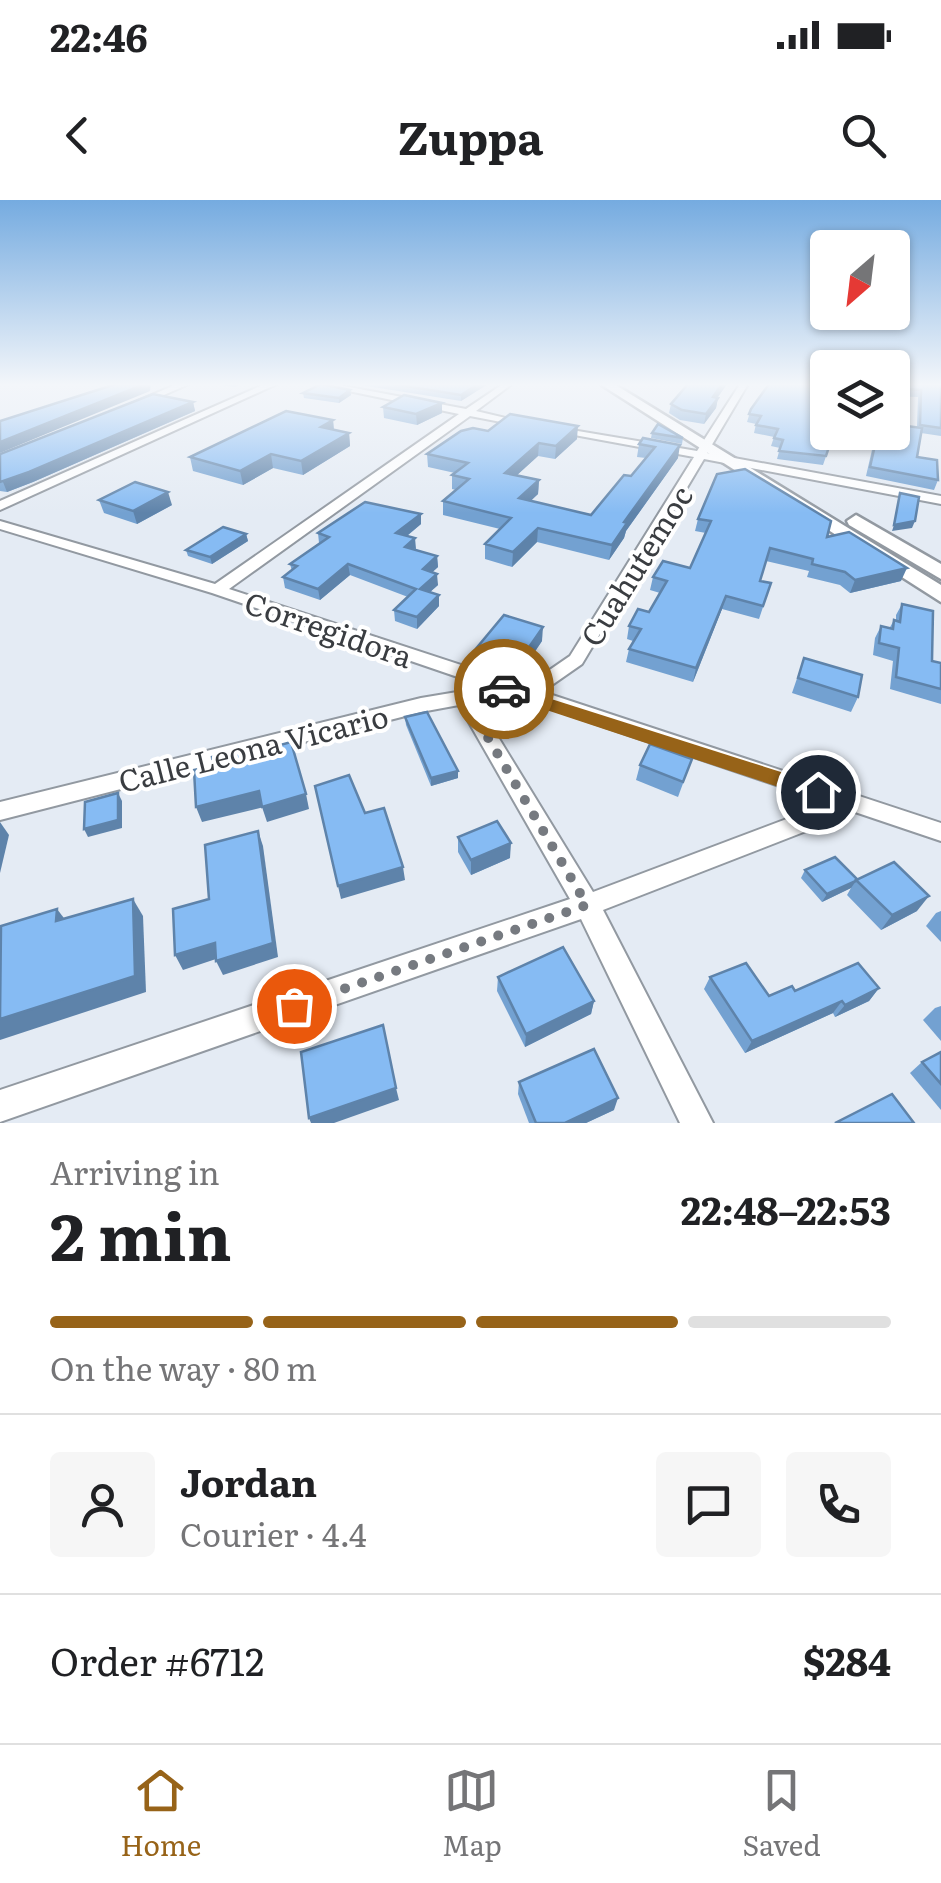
<!DOCTYPE html>
<html lang="en">
<head>
<meta charset="utf-8">
<style>
  :root { --surface:#fff; --page:#f6f6f6; --text:#202124; --muted:#757577; --line:#e0e0e0; --accent:#976318 }
  body { margin:0; font-family:Literata,serif; background:var(--page); color:var(--text); height:100vh; display:flex; flex-direction:column; font-size:38px; white-space:nowrap }
  * { box-sizing:border-box; margin:0 }
  p { font-size:32px; color:var(--muted) }
  .icon { flex:none; width:55px; height:55px; fill:none; stroke:currentColor; stroke-width:2; stroke-linecap:round; stroke-linejoin:round }
  .map { position:relative; height:923px; overflow:hidden }
  .panel { display:flex; flex-direction:column; background:var(--surface); flex:1 }
  .panel>* { flex:none }
  .needle { width:65px; rotate:208deg }
  .controls { position:absolute; left:810px; top:30px; display:grid; gap:20px }
  .controls a { display:grid; place-items:center; width:100px; height:100px; border-radius:10px; background:var(--surface); box-shadow:0 2px 8px #0004; font-size:50px }
  .pin { position:absolute; display:grid; place-items:center; width:85px; height:85px; color:#fff; margin:-42px; border:5px solid #fff; border-radius:50%; box-shadow:0 2px 10px #0007 }
  .courier { position:absolute; display:grid; place-items:center; width:100px; height:100px; margin:-50px; border:8px solid #976318; border-radius:50%; background:#fff; color:#222; box-shadow:0 2px 12px #0007 }
  .head em { font-style:normal; font-weight:700 }
  .head div { display:flex; flex-direction:column-reverse }
  .head { display:flex; align-items:center; justify-content:space-between; height:170px; padding:0 50px }
  h1 { font-size:65px; font-weight:700; line-height:75px }
  .bar { display:grid; grid-template-columns:repeat(4,1fr); gap:15px 10px; align-content:center; height:120px; padding:0 50px }
  .bar i { height:12px; border-radius:8px; background:var(--line) }
  .bar .active { background:var(--accent) }
  .bar p { grid-column:span 4 }
  .line { display:flex; align-items:center; gap:25px; padding:0 50px; border-top:2px solid var(--line) }
  .line div { flex:1 }
  .round { display:grid; place-items:center; flex:none; width:105px; height:105px; border-radius:10px; background:var(--page) }
  .status { display:flex; justify-content:space-between; align-items:center; height:70px; padding:0 50px; background:var(--surface); direction:ltr }
  .status svg { height:28px; fill:currentColor }
  header { display:flex; justify-content:space-between; align-items:center; height:130px; padding:0 50px; background:var(--surface); font-size:45px; font-weight:700 }
  .tabs { display:flex; justify-content:space-around; align-items:center; height:140px; border-top:2px solid var(--line); background:var(--surface); font-size:28px; color:var(--muted) }
  .tabs a { display:grid; justify-items:center; gap:5px }
  .tabs .active { color:var(--accent) }
  .map>svg:first-child { display:block }
  .lines { fill:none; stroke-linecap:round; stroke-linejoin:round }
  .minor-casing { stroke:#9299a1; stroke-width:4 }
  .secondary-casing { stroke:#9299a1; stroke-width:5 }
  .minor { fill:#fff; fill-rule:evenodd }
  .secondary { fill:#fff; fill-rule:evenodd }
  .wall { fill:#73a1d1 }
  .shaded-wall { fill:#5e83aa }
  .building { fill:#86bbf3; stroke:#5e83aa; stroke-width:2.5 }
  .route { fill:#976318 }
  .done { stroke:#767a80; stroke-width:10; stroke-dasharray:0 18 }
  .labels { text-anchor:middle; dominant-baseline:central; stroke-width:8; stroke-linejoin:round; paint-order:stroke }
  .street-label { font-size:30px; fill:#3a3d41; stroke:#fff }
</style>
</head>
<body>
<div class="status"><b>22:46</b><svg viewBox="0 0 49 12"><path d="M0 12V9h3v3zM5 12V6h3v6zM10 12V3h3v9zM15 12V0h3v12zM26 1h20v11H26zM47 4h2v5h-2z"/></svg></div>
<header><svg class="icon" aria-label="back" viewBox="0 0 24 24"><path d="M15 5l-7 7 7 7"/></svg>Zuppa<svg class="icon" aria-label="search" viewBox="0 0 24 24"><circle cx="10" cy="10" r="6"/><path d="M15 15l6 6"/></svg></header>
<div class="map">
<svg width="941" height="923" viewBox="0 0 941 923">
  <rect width="100%" height="100%" fill="#e4ebf4"/>
  <g class="lines">
    <!-- minor casing -->
    <g class="minor-casing">
      <g id="minor">
        <polygon points="177,184 189,184 141,205 133,203"/>
        <polygon points="265,184 277,184 0,310 0,301"/>
        <path d="M315,184H333L466,209L503,184H512L476,211L527,223L522,226L470,216L229,389L513,482L538,478L570,456L694,257L558,232L554,231V227L697,251L740,184H748L707,253L941,296V304L704,259L582,464L549,487L537,490L941,623V641L855,612L603,710L713,923H680L581,719L0,922V890L570,699L459,505L421,512L0,620V602L421,498L487,487L212,393L0,329V321L215,384L459,214ZM511,495L829,603L593,692L476,501Z"/>
      </g>
    </g>
    <!-- secondary casing -->
    <g class="secondary-casing">
      <g id="secondary">
        <polygon points="600,184 614,184 941,385 941,402"/>
        <polygon points="856,315 941,364 941,379 849,325 847,321"/>
      </g>
    </g>
    <!-- minor -->
    <use href="#minor" class="minor"/>
    <!-- secondary -->
    <use href="#secondary" class="secondary"/>
  </g>
  <!-- wall -->
  <g class="wall">
    <polygon points="213,184 243,184 235,187"/>
    <polygon points="354,184 488,184 461,201"/>
    <polygon points="688,184 727,184 717,198 718,198 716,208 704,224 680,220 669,213 671,204"/>
    <polygon points="769,184 819,184 813,197 828,232 856,232 852,243 832,239 823,265 777,259 780,248 771,246 774,237 754,233 756,224 747,222 751,209"/>
    <polygon points="892,184 941,184 941,236 921,233 917,257 938,280 934,290 866,276 876,232 892,232 917,227 918,197 892,196"/>
    <polygon points="350,190 351,195 339,203 304,198 303,193"/>
    <polygon points="193,202 195,211 33,282 7,292 0,291 0,254"/>
    <polygon points="383,207 442,213 417,225 384,218"/>
    <polygon points="333,220 334,230 349,233 350,246 303,275 273,268 243,285 193,271 190,257"/>
    <polygon points="488,231 577,239 555,259 538,256 517,275 539,280 538,294 530,301 591,315 631,276 646,258 637,257 639,244 643,238 678,258 626,331 624,338 609,360 537,342 512,367 485,359 485,344 500,329 443,315 443,301 456,290 452,289 452,275 455,273 428,267 427,254"/>
    <polygon points="652,233 683,238 682,244 651,238"/>
    <polygon points="99,300 172,305 137,324 104,313"/>
    <polygon points="421,314 421,324 407,336 415,349 437,356 438,367 432,372 438,385 430,392 439,395 439,406 417,429 395,421 394,410 408,397 350,375 320,400 285,388 283,377 292,371 290,364 319,343 318,333"/>
    <polygon points="698,319 827,337 901,381 850,393 840,385 807,377 809,371 766,361 760,381 771,383 759,419 722,409 693,482 626,462 629,449 633,441 627,439 629,426 649,412 660,393 650,390 653,377 690,368 706,333 695,331"/>
    <polygon points="246,334 248,341 212,364 188,356 186,350"/>
    <polygon points="902,404 932,461 941,463 941,504 890,489 893,461 873,455 875,438 881,426 889,429 894,420 896,420 896,415"/>
    <polygon points="542,441 517,478 474,465 474,451"/>
    <polygon points="804,458 858,497 851,512 792,493"/>
    <polygon points="405,517 458,571 458,578 431,586 406,525"/>
    <polygon points="692,559 678,597 636,580 640,565"/>
    <polygon points="458,637 510,658 471,675 458,652"/>
    <polygon points="805,670 857,680 917,711 881,730 847,695 851,688 822,702 801,678"/>
    <polygon points="941,711 941,742 926,726 936,713"/>
    <polygon points="498,777 594,801 591,814 525,847 497,791"/>
    <polygon points="710,777 769,796 795,791 879,788 869,801 835,817 833,813 745,853 704,789"/>
    <polygon points="941,806 941,841 923,820 935,808"/>
    <polygon points="941,852 941,910 910,873 922,862"/>
    <polygon points="519,882 614,910 586,923 529,923 518,894"/>
  </g>
  <!-- shaded-wall -->
  <g class="shaded-wall">
    <polygon points="145,184 151,184 150,191 0,253 0,242"/>
    <polygon points="478,184 488,184 461,201 461,195"/>
    <polygon points="722,184 727,184 711,207 713,197"/>
    <polygon points="350,190 351,195 339,203 339,198"/>
    <polygon points="718,198 716,208 704,224 706,214"/>
    <polygon points="193,202 195,211 33,282 7,292 3,282"/>
    <polygon points="442,203 442,213 417,225 416,214"/>
    <polygon points="333,220 334,233 321,227"/>
    <polygon points="578,226 577,239 555,259 556,246"/>
    <polygon points="349,233 350,246 303,275 301,261"/>
    <polygon points="539,243 538,256 505,286 505,273"/>
    <polygon points="680,245 678,258 626,331 624,338 609,360 612,345 624,322"/>
    <polygon points="271,254 273,268 243,285 240,271"/>
    <polygon points="539,280 538,294 518,313 519,298"/>
    <polygon points="168,292 172,305 137,324 133,311"/>
    <polygon points="421,314 421,324 397,344 396,333"/>
    <polygon points="915,321 912,328 892,331 894,325"/>
    <polygon points="538,328 537,342 512,367 513,352"/>
    <polygon points="246,334 248,341 212,364 210,357"/>
    <polygon points="415,338 416,349 405,347"/>
    <polygon points="437,356 438,367 424,380 423,369"/>
    <polygon points="348,364 350,375 320,400 318,389"/>
    <polygon points="907,368 901,381 850,393 855,380"/>
    <polygon points="437,374 438,385 421,400 420,389"/>
    <polygon points="439,395 439,406 417,429 417,417"/>
    <polygon points="726,396 722,409 693,482 696,468"/>
    <polygon points="543,427 542,441 517,478 518,463"/>
    <polygon points="458,571 458,578 431,586 431,578"/>
    <polygon points="259,591 264,607 202,622 196,607"/>
    <polygon points="118,593 122,601 122,628 88,637 84,629"/>
    <polygon points="306,594 309,609 267,622 262,607"/>
    <polygon points="0,622 9,635 0,673"/>
    <polygon points="258,631 263,646 278,757 223,775 216,761"/>
    <polygon points="511,643 510,658 471,675 471,660"/>
    <polygon points="403,667 405,680 341,699 338,686"/>
    <polygon points="856,681 851,688 822,702 827,694"/>
    <polygon points="929,696 917,711 881,730 892,715"/>
    <polygon points="133,699 143,716 146,792 0,840 0,819"/>
    <polygon points="57,709 70,726 56,721"/>
    <polygon points="215,743 222,757 183,770 175,755"/>
    <polygon points="879,788 869,801 835,817 845,805"/>
    <polygon points="594,801 591,814 525,847 526,834"/>
    <polygon points="842,801 833,813 745,853 752,841"/>
    <polygon points="396,888 399,900 334,923 311,923 309,918"/>
    <polygon points="618,898 614,910 586,923 565,923"/>
  </g>
  <!-- building -->
  <g class="building">
    <polygon points="116,184 145,184 0,242 0,221"/>
    <polygon points="321,184 350,190 339,198 303,193"/>
    <polygon points="393,184 478,184 461,195"/>
    <polygon points="688,184 722,184 713,197 718,198 706,214 682,210 671,204"/>
    <polygon points="769,184 818,184 812,197 828,200 828,232 834,232 826,256 779,251 783,240 774,238 778,229 756,225 761,216 749,214 751,209"/>
    <polygon points="892,184 941,184 941,228 920,225 921,190 892,188"/>
    <polygon points="153,194 193,202 29,272 0,282 0,254"/>
    <polygon points="404,195 442,203 416,214 383,207"/>
    <polygon points="286,211 333,220 321,227 349,233 301,261 271,254 240,271 190,257"/>
    <polygon points="510,214 578,226 556,246 539,243 505,273 539,280 519,298 591,315 624,275 631,276 655,247 639,244 643,238 680,245 624,322 627,323 612,345 538,328 513,352 485,344 511,318 443,301 469,279 452,275 468,263 427,254 461,231 473,228 488,231"/>
    <polygon points="658,224 683,238 652,233"/>
    <polygon points="892,224 922,228 917,257 937,260 938,280 870,267 878,232 892,232"/>
    <polygon points="745,269 831,321 827,337 849,332 907,368 855,380 845,372 812,364 813,359 770,348 760,381 771,383 763,406 726,396 696,468 629,449 641,429 629,426 638,409 649,412 667,381 653,377 663,361 690,368 711,321 698,319 717,274"/>
    <polygon points="135,282 168,292 133,311 99,300"/>
    <polygon points="900,293 919,297 915,321 894,325"/>
    <polygon points="365,302 421,314 396,333 415,338 405,347 437,356 423,369 437,374 420,389 439,395 417,417 394,410 416,389 348,364 318,389 283,377 297,366 290,364 329,337 318,333"/>
    <polygon points="223,327 246,334 210,357 186,350"/>
    <polygon points="902,404 933,411 932,461 941,463 941,489 896,477 899,448 879,443 881,426 893,429 894,420 900,422"/>
    <polygon points="504,415 543,427 518,463 474,451"/>
    <polygon points="804,458 862,475 858,497 798,478"/>
    <polygon points="427,512 458,571 431,578 405,517"/>
    <polygon points="291,542 306,594 262,607 259,591 196,607 194,570 213,566 212,557 244,550 244,555"/>
    <polygon points="650,544 692,559 683,582 640,565"/>
    <polygon points="349,575 365,613 384,608 403,667 338,686 315,586"/>
    <polygon points="118,593 118,620 84,629 85,602"/>
    <polygon points="497,621 511,643 471,660 458,637"/>
    <polygon points="258,631 273,743 216,761 215,743 175,755 173,709 209,699 205,645"/>
    <polygon points="835,657 858,680 827,694 805,670"/>
    <polygon points="894,662 929,696 892,715 856,680"/>
    <polygon points="133,699 135,776 0,819 1,726 57,709 56,721"/>
    <polygon points="563,747 594,801 526,834 498,777"/>
    <polygon points="746,763 769,796 792,786 795,791 858,763 879,788 845,805 842,801 752,841 710,777"/>
    <polygon points="383,825 396,888 309,918 301,852"/>
    <polygon points="594,849 618,898 565,923 536,923 519,882"/>
    <polygon points="941,852 941,884 922,862"/>
    <polygon points="892,894 914,923 835,923"/>
  </g>
  <!-- sky -->
  <linearGradient id="sky" x2="0" y2="1"><stop stop-color="#75abe0"/><stop offset="0.59" stop-color="#f3f6fa"/><stop offset="1" stop-color="#f3f6fa" stop-opacity="0"/></linearGradient>
  <rect width="941" height="313" fill="url(#sky)"/>
  <!-- route -->
  <polygon class="route" points="504,484 825,586 827,592 818,600 498,494 496,489"/>
  <g class="lines">
    <!-- done -->
    <polyline class="done" points="294,806 587,705 464,497 504,489"/>
  </g>
  <g class="labels">
    <!-- street labels -->
    <g class="street-label">
      <text transform="translate(635 365) rotate(-58)">Cuahutemoc</text>
      <text transform="translate(329 428) rotate(19)">Corregidora</text>
      <text transform="translate(253 547) rotate(-14)">Calle Leona Vicario</text>
    </g>
  </g>
</svg>
<div class="controls">
<a><svg class="needle" viewBox="-14 -14 28 28"><path d="M0-13l5 13h-10z" fill="#e53935"/><path d="M0 13l5-13h-10z" fill="#757577"/></svg></a>
<a><svg class="icon" aria-label="layers" viewBox="0 0 24 24"><path d="M12 4l9 5-9 5-9-5zM3 14l9 5 9-5"/></svg></a>
</div>
<div class="pin" style="left:294px;top:806px;background:#ea580c"><svg class="icon" aria-label="bag" viewBox="0 0 24 24"><path d="M5 8h14l-1 12H6zM9 8a3 3 0 0 1 6 0"/></svg></div>
<div class="pin" style="left:818px;top:592px;background:#1f2937"><svg class="icon" aria-label="home" viewBox="0 0 24 24"><path d="M3 11l9-7 9 7M6 9v11h12V9"/></svg></div>
<div class="courier" style="left:504px;top:489px"><svg class="icon" aria-label="car" viewBox="0 0 24 24"><path d="M5 17H2v-5l4-1 3-4h7l3 4 3 1v5h-3M9 17h6M6 11h13"/><circle cx="7" cy="17" r="2"/><circle cx="17" cy="17" r="2"/></svg></div>
</div>
<section class="panel">
<div class="head"><div><h1>2 min</h1><p>Arriving in</p></div><em>22:48–22:53</em></div>
<div class="bar"><i class="active"></i><i class="active"></i><i class="active"></i><i></i><p>On the way · 80 m</p></div>
<div class="line" style="height:180px"><a class="round"><svg class="icon" aria-label="person" viewBox="0 0 24 24"><circle cx="12" cy="8" r="4"/><path d="M4 21q1-7 8-7t8 7"/></svg></a><div><b>Jordan</b><p>Courier · 4.4</p></div><a class="round"><svg class="icon" aria-label="chat" viewBox="0 0 24 24"><path d="M4 5h16v11H9l-5 4z"/></svg></a><a class="round"><svg class="icon" aria-label="phone" viewBox="0 0 24 24"><path d="M5 4h4l2 5-3 2q2 4 5 5l2-3 5 2v4C11 20 4 13 5 4z"/></svg></a></div>
<div class="line" style="height:130px"><div>Order #6712</div><b>$284</b></div>
</section>
<nav class="tabs">
<a class="active"><svg class="icon" aria-label="home" viewBox="0 0 24 24"><path d="M3 11l9-7 9 7M6 9v11h12V9"/></svg>Home</a>
<a><svg class="icon" aria-label="map" viewBox="0 0 24 24"><path d="M3 6l6-2 6 2 6-2v14l-6 2-6-2-6 2zM9 4v14M15 6v14"/></svg>Map</a>
<a><svg class="icon" aria-label="saved" viewBox="0 0 24 24"><path d="M7 4h10v16l-5-4-5 4z"/></svg>Saved</a>
</nav>
</body>
</html>
